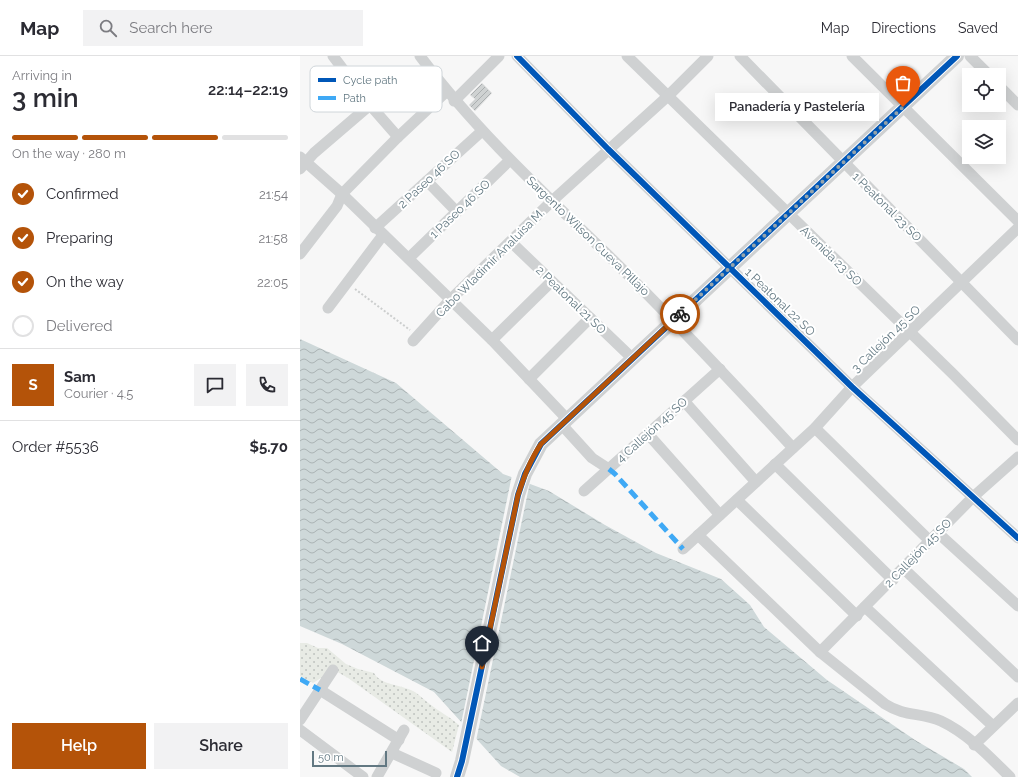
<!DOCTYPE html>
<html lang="en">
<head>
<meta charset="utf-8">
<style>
  :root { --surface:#fff; --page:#f2f2f3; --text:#2b2b33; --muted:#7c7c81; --line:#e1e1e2; --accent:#b45309 }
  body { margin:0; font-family:Raleway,sans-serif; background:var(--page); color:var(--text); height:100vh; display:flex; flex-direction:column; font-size:15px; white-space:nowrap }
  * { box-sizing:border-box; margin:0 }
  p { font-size:13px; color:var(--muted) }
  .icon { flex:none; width:22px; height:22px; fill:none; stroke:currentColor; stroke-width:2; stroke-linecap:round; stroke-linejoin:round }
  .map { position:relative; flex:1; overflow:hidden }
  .panel { display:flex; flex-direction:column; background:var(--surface); width:300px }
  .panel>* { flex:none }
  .controls { position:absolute; left:662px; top:12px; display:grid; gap:8px }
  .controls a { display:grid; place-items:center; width:44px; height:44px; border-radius:0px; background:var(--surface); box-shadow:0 4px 16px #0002; font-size:20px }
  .scale { position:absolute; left:12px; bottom:10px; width:75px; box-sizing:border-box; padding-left:4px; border:2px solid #627882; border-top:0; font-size:11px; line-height:14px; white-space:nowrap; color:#627882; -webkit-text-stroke:3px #fff; paint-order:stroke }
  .pin { position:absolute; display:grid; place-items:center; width:34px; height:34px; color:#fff; margin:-41px -17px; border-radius:50% 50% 50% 0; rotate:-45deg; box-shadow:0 0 4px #0007 }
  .pin .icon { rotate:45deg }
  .courier { position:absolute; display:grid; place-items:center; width:40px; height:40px; margin:-20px; border:3px solid #b45309; border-radius:50%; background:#fff; color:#222; box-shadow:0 1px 5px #0007 }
  .bubble { position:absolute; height:28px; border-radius:0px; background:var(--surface); box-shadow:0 4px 16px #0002; font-size:13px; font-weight:600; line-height:28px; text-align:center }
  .overview em { font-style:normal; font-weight:600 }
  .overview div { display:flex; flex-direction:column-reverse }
  .overview { display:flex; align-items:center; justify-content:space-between; height:68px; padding:0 12px }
  h1 { font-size:26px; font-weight:600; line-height:30px }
  .bar { display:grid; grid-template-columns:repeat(4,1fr); gap:6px 4px; align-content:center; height:48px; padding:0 12px }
  .bar i { height:5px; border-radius:3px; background:var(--line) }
  .bar .selected { background:var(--accent) }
  .bar p { grid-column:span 4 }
  .line { display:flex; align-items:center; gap:10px; padding:0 12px; border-top:1px solid var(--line) }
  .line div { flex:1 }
  .round { display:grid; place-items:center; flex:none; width:42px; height:42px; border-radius:0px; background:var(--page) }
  ol { padding:0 12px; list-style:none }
  li { display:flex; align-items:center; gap:12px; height:44px }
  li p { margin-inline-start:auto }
  li .icon { padding:4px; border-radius:50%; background:var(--accent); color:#fff; stroke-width:4 }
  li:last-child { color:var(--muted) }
  li i { width:22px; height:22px; border:2px solid var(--line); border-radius:50% }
  .cta { display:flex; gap:8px; margin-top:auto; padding:8px 12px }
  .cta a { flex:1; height:46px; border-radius:0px; background:var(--accent); color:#fff; font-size:16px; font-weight:600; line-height:46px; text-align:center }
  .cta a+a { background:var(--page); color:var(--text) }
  header { display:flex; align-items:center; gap:24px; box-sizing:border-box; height:56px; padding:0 20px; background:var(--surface); border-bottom:1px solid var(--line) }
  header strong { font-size:19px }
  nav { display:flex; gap:22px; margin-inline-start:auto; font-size:14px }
  .search { width:280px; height:36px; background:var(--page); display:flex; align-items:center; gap:10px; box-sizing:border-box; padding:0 14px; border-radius:0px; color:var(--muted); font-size:15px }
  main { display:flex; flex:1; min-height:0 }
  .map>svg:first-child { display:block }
  .park { fill:url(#park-dots) }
  .water { fill:url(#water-waves) }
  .pier { fill:#f7f7f7 }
  .building { fill:url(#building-hatch); stroke:#e6e6e6 }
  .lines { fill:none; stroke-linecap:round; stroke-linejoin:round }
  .path { stroke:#cccece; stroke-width:2; stroke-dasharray:2 2; stroke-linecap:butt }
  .minor { stroke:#cfd1d2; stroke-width:11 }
  .tertiary { stroke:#cfd1d2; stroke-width:14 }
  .quiet { stroke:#3fa9f5; stroke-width:5; stroke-dasharray:10 5; stroke-linecap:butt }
  .cycleway-casing { stroke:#fff; stroke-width:8 }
  .cycleway { stroke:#0057b8; stroke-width:6 }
  .done { stroke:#96a4ab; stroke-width:4; stroke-dasharray:0 7.2 }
  .route { stroke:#b45309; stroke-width:5 }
  .labels { text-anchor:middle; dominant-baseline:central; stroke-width:4; stroke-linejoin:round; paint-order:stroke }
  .street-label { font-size:12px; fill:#627882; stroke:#fff }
  .key { fill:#fff; stroke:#d0d6da; stroke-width:1 }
  .key-label { font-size:11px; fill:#627882 }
</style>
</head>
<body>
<header>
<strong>Map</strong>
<div class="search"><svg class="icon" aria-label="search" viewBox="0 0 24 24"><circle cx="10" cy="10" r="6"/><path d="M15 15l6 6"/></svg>Search here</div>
<nav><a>Map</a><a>Directions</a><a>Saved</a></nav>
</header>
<main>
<section class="panel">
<div class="overview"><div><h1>3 min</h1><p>Arriving in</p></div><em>22:14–22:19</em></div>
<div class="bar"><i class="selected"></i><i class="selected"></i><i class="selected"></i><i></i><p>On the way · 280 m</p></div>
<ol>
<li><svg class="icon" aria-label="check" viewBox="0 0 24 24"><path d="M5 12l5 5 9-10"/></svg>Confirmed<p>21:54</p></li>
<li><svg class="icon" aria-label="check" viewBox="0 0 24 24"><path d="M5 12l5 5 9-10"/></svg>Preparing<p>21:58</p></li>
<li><svg class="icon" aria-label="check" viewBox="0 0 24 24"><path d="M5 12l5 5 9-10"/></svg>On the way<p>22:05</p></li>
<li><i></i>Delivered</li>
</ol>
<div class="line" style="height:72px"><b class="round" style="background:var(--accent);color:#fff">S</b><div><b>Sam</b><p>Courier · 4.5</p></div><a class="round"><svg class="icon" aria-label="chat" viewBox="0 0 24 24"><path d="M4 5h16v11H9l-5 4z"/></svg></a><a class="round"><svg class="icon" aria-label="phone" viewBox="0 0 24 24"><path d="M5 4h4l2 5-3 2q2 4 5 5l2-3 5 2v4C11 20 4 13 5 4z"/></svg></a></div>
<div class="line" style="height:52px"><div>Order #5536</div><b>$5.70</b></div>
<div class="cta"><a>Help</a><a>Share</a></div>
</section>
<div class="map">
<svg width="718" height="721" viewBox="0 0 718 721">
  <defs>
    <pattern id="park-dots" width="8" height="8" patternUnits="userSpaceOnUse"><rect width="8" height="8" fill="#e8ebe5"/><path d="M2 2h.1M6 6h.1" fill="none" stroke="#bfc3bf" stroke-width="1.8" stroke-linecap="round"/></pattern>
    <pattern id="water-waves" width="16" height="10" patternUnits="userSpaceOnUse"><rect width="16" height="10" fill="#ced8d9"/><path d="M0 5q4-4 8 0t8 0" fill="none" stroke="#abb4b5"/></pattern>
    <pattern id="building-hatch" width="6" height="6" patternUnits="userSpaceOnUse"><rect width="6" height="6" fill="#cfd2d2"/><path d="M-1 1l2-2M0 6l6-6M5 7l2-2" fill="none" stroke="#abafb0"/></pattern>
  </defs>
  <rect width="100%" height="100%" fill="#f7f7f7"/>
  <!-- park -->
  <path class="park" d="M0,587H7L18,592H27L46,608L58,613L74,617C80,629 102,629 113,635C119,638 125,645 131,649C140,656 150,661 159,669L152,696L48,622L34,614L13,627L0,620Z"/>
  <!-- water -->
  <polygon class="water" points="0,283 96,327 203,418 249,435 305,469 356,497 421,523 450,549 464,571 527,624 615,684 664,713 672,721 220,721 201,710 134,636 42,588 0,570"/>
  <!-- pier -->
  <polygon class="pier" points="212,419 230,426 176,685 161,668"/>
  <!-- building -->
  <polygon class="building" points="182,27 192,37 175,55 169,49 175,43 170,39"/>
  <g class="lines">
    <!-- path -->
    <polyline class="path" points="55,233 110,274"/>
    <!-- minor -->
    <g class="minor">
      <polyline points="33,0 70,49 98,81"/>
      <path d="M120,0C176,75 246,139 313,204C375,265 434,328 493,392"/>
      <polyline points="217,0 308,93 552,331 718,482"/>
      <polyline points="327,0 653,318 718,384"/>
      <polyline points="440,0 718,284"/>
      <polyline points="552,0 718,165"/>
      <polyline points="670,0 689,19"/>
      <polyline points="699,30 718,49"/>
      <polyline points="154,45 199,0"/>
      <polyline points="0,101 42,138 192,284 267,363"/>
      <polyline points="0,113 14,97 70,49"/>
      <polyline points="127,125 157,156"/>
      <polyline points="75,172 182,75"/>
      <polyline points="211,186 332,302"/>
      <polyline points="0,198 37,150 42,138 98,81 147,35"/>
      <polyline points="109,202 210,104"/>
      <polyline points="28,252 83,179"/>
      <polyline points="192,284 251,226"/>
      <polyline points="113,285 150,244 252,145 368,40 408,0"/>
      <polyline points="229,323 290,262"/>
      <polyline points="384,345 456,426"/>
      <polyline points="262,369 292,402 309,413"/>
      <polyline points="515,372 630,485"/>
      <polyline points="348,378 420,459"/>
      <polyline points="475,408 593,524"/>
      <polyline points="284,435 420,313"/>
      <polyline points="437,444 557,560"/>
      <polyline points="638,477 718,550"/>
      <path d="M398,479L520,596L585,648C605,661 621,656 641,665C667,677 690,701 710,721"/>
      <polyline points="383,493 515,372 552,331 718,172"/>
      <polyline points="603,512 718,621"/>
      <polyline points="565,551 693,670"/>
      <polyline points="520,596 673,441 718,401"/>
      <polyline points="20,634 99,684"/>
      <polyline points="0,664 33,614"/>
      <polyline points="0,674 63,721"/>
      <polyline points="674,689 718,647"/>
      <polyline points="92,697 136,717"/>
      <polyline points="77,721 104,674"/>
    </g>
    <!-- tertiary -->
    <polyline class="tertiary" points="157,721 162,705 218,439 225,418 241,388 657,0"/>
    <!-- quiet -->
    <g class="quiet">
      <polyline points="309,413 315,418 383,493"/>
      <polyline points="0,623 20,634"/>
    </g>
    <!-- cycleway casing -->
    <g class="cycleway-casing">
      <g id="cycleway">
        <polyline points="217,0 308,93 552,331 718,482"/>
        <polyline points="157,721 162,705 218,439 225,418 241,388 657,0"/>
      </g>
    </g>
    <!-- cycleway -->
    <use href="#cycleway" class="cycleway"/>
  </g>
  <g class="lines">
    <!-- done -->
    <polyline class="done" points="380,258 603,51"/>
    <!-- route -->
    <path class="route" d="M182,611L218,439C224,421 230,404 241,388L380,258"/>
  </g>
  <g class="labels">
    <!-- street labels -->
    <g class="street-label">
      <text transform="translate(129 123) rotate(-43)">2 Paseo 46 SO</text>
      <text transform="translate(587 151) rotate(45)">1 Peatonal 23 SO</text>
      <text transform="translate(160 153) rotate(-44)">1 Paseo 46 SO</text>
      <text transform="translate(288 180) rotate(44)">Sargento Wilson Cueva Pillajo</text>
      <text transform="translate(531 200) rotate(44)">Avenida 23 SO</text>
      <text transform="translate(190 207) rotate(-45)">Cabo Wladimir Analuisa M.</text>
      <text transform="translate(271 244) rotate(44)">2 Peatonal 21 SO</text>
      <text transform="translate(480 246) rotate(44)">1 Peatonal 22 SO</text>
      <text transform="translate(586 283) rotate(-44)">3 Callejón 45 SO</text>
      <text transform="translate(352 374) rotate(-42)">4 Callejón 45 SO</text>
      <text transform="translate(618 497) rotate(-46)">2 Callejón 45 SO</text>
    </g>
  </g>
  <!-- legend -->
  <rect x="10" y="10" width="132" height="46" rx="6" class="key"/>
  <rect x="18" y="22" width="18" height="4" fill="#0057b8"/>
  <rect x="18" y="40" width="18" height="4" fill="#3fa9f5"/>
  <g class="key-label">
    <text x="43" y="28">Cycle path</text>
    <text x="43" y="46">Path</text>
  </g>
</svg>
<div class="controls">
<a><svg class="icon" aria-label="locate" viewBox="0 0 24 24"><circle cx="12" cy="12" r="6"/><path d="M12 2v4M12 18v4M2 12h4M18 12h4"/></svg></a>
<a><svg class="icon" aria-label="layers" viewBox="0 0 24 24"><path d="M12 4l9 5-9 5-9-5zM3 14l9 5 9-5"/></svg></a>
</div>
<div class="scale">50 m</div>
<div class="pin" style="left:603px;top:51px;background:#ea580c"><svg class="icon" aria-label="bag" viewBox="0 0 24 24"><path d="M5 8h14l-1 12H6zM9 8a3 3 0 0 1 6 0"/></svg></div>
<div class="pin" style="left:182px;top:611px;background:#1f2937"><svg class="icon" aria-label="home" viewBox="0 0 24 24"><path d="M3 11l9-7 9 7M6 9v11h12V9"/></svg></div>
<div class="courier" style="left:380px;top:258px"><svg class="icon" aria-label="bike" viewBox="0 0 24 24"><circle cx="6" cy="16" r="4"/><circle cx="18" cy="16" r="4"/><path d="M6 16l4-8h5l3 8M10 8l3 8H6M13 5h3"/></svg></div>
<div class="bubble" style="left:415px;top:37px;width:164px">Panadería y Pastelería</div>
</div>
</main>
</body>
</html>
